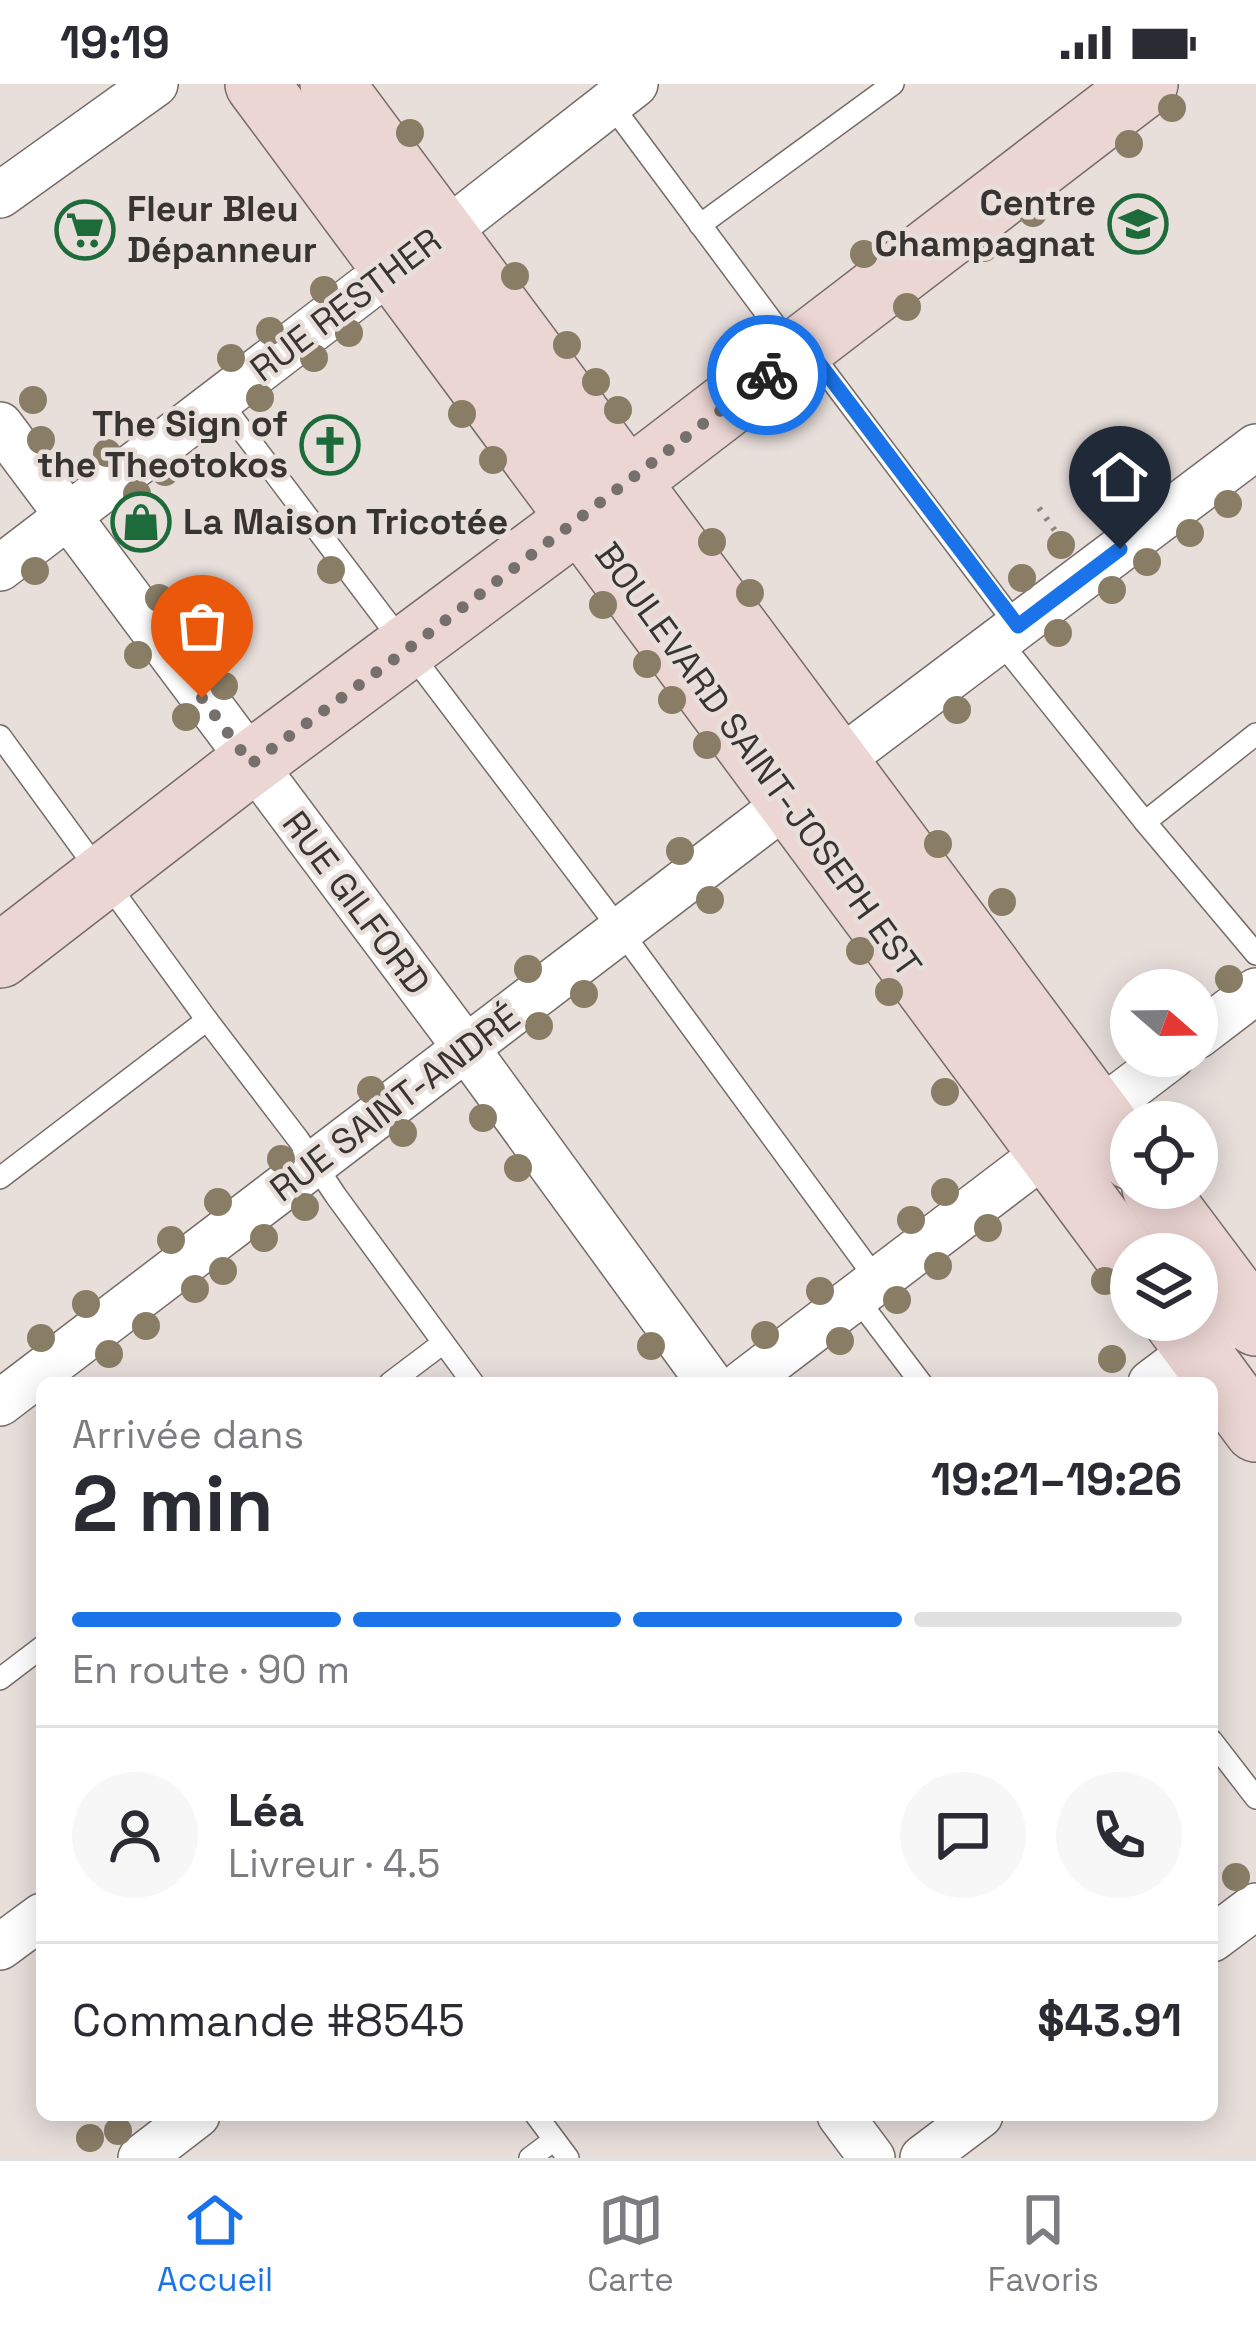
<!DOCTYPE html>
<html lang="fr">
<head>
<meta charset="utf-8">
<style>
  :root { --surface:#fff; --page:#f7f7f7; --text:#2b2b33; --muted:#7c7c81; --line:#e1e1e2; --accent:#1a73e8 }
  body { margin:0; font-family:"Space Grotesk",sans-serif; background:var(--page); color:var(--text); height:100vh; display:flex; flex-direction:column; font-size:45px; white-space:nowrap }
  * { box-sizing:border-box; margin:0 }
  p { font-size:39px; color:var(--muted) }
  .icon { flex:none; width:66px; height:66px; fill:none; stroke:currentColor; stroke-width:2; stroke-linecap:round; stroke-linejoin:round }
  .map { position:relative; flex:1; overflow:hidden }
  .panel { position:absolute; left:36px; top:1293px; width:1182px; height:744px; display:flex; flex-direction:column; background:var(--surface); border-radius:18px; box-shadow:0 6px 30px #0003 }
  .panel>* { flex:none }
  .needle { width:78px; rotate:110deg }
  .controls { position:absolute; left:1110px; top:885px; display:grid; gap:24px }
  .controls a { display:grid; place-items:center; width:108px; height:108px; border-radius:50%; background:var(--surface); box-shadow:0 6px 30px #0003; font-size:60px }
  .pin { position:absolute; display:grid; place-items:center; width:102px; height:102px; color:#fff; margin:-123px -51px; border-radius:50% 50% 50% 0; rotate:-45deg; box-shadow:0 0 12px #0007 }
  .pin .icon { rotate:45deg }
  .courier { position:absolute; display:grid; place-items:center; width:120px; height:120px; margin:-60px; border:9px solid #1a73e8; border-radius:50%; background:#fff; color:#222; box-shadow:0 3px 15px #0007 }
  .summary em { font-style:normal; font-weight:600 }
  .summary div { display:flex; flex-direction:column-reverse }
  .summary { display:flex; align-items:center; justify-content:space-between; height:204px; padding:0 36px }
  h1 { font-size:78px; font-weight:600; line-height:90px }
  .bar { display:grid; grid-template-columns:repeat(4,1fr); gap:18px 12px; align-content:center; height:144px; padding:0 36px }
  .bar i { height:15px; border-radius:9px; background:var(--line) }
  .bar .current { background:var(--accent) }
  .bar p { grid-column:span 4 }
  .line { display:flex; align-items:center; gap:30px; padding:0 36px; border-top:3px solid var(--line) }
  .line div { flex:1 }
  .round { display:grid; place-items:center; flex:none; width:126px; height:126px; border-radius:63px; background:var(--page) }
  .status { display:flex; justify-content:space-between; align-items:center; height:84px; padding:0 60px; background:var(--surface); direction:ltr }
  .status svg { height:33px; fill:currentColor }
  .dock { display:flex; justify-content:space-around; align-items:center; height:168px; border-top:3px solid var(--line); background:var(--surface); font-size:33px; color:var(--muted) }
  .dock a { display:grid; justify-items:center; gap:6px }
  .dock .current { color:var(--accent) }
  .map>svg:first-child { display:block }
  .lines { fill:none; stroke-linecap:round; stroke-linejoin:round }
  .lane-casing { stroke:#756c69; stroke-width:24 }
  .street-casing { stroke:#756c69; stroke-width:48 }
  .secondary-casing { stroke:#756c69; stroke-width:66 }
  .path { stroke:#8c8683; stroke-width:6; stroke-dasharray:3 9; stroke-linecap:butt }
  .lane { stroke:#fff; stroke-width:21 }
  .street { stroke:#fff; stroke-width:45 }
  .secondary { stroke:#ecd6d4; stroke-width:63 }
  .tree { fill:#897d65 }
  .done { stroke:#76706d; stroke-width:12; stroke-dasharray:0 21.6 }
  .route { stroke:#1a73e8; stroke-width:15 }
  .labels { text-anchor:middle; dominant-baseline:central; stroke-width:9; stroke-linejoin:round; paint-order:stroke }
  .poi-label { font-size:36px; font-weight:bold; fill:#383432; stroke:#e8dfdb; text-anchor:end }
  .street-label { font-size:36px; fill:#383432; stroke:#e8dfdb }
</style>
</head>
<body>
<div class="status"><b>19:19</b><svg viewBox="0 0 49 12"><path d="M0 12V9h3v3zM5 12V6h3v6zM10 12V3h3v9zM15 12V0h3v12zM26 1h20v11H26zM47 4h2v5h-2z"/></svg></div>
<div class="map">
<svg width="1256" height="2074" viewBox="0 0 1256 2074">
  <rect width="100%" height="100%" fill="#e8dfdb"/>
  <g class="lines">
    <!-- lane casing -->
    <g class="lane-casing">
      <g id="lane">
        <polyline points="610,19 792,264"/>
        <polyline points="700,141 893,0"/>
        <polyline points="808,265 1017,542"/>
        <polyline points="219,316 621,847 877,1196"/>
        <polyline points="999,556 1145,738 1256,870"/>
        <polyline points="0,652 207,936 298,1055 336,1112 473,1299"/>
        <polyline points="1145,738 1256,650"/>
        <polyline points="0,1094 207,936"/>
        <polyline points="856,1213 921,1299"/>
        <polyline points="390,1299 443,1259"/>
        <polyline points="0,1595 42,1563"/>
        <polyline points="1212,1657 1256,1714"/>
        <polyline points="536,2031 568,2074"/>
        <polyline points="530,2074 554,2056"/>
      </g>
    </g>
    <!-- street casing -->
    <g class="street-casing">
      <g id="street">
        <polyline points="0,111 155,0"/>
        <polyline points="0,341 466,964 710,1299"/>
        <polyline points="0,484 365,205 443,150 635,0"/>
        <polyline points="836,679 1256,363"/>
        <polyline points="1197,952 1256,907"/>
        <polyline points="1097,1029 1172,972"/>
        <polyline points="743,1299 1048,1067"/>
        <polyline points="1151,1299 1220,1247"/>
        <polyline points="0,1319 789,718"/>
        <polyline points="1212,1855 1256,1822"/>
        <polyline points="0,1863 42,1832"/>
        <polyline points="840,2031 872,2074"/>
        <polyline points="141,2074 197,2031"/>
        <polyline points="923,2074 980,2031"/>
      </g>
    </g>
    <!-- secondary casing -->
    <g class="secondary-casing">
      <g id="secondary">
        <polyline points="257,0 1131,1178"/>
        <polyline points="332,0 1131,1074"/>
        <polyline points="0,872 232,693 551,456 1146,0"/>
        <polyline points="1154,1104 1256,1240"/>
        <polyline points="1175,1236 1256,1346"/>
      </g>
    </g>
    <!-- path -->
    <polyline class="path" points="1039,424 1063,458"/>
    <!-- lane -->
    <use href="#lane" class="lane"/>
    <!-- street -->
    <use href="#street" class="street"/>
    <!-- secondary -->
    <use href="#secondary" class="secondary"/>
  </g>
  <!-- trees -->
  <g class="tree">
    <circle cx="1172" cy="24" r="14"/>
    <circle cx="410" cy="49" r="14"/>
    <circle cx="1129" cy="60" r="14"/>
    <circle cx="1033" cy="129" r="14"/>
    <circle cx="984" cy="164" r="14"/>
    <circle cx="864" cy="170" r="14"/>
    <circle cx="515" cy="192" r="14"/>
    <circle cx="324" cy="206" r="14"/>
    <circle cx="907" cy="223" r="14"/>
    <circle cx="270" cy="247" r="14"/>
    <circle cx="349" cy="249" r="14"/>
    <circle cx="567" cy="261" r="14"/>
    <circle cx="231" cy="274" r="14"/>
    <circle cx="314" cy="274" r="14"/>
    <circle cx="596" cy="298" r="14"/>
    <circle cx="260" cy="314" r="14"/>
    <circle cx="33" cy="316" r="14"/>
    <circle cx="618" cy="326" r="14"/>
    <circle cx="462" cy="330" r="14"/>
    <circle cx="41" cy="356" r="14"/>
    <circle cx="107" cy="369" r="14"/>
    <circle cx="493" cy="376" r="14"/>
    <circle cx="165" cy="388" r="14"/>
    <circle cx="1152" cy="397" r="14"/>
    <circle cx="137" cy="410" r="14"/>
    <circle cx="1228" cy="420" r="14"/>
    <circle cx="1107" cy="431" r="14"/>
    <circle cx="1190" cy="449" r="14"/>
    <circle cx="712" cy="458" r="14"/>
    <circle cx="1061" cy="461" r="14"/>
    <circle cx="1147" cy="478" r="14"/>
    <circle cx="331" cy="486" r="14"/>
    <circle cx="35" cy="487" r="14"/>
    <circle cx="1022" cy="494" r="14"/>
    <circle cx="1112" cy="506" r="14"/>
    <circle cx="750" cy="509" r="14"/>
    <circle cx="159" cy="514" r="14"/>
    <circle cx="603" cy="521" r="14"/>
    <circle cx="1058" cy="549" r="14"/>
    <circle cx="196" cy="565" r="14"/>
    <circle cx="138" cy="571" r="14"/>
    <circle cx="647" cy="580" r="14"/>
    <circle cx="224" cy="602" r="14"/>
    <circle cx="672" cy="616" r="14"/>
    <circle cx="957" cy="626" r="14"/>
    <circle cx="186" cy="633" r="14"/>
    <circle cx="707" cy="661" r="14"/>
    <circle cx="938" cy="760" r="14"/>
    <circle cx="680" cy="767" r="14"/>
    <circle cx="710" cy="816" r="14"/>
    <circle cx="1002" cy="818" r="14"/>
    <circle cx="860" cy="867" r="14"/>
    <circle cx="528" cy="885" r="14"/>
    <circle cx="1229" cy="895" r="14"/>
    <circle cx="889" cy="908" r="14"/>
    <circle cx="584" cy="910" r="14"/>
    <circle cx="539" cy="942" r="14"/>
    <circle cx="371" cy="1006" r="14"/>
    <circle cx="945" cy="1008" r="14"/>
    <circle cx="483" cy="1034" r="14"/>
    <circle cx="403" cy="1049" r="14"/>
    <circle cx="281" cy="1075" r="14"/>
    <circle cx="518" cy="1084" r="14"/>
    <circle cx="945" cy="1108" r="14"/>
    <circle cx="218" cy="1118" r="14"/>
    <circle cx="305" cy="1123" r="14"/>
    <circle cx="911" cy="1136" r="14"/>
    <circle cx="988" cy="1144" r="14"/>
    <circle cx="264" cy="1154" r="14"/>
    <circle cx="171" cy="1156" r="14"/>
    <circle cx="938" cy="1182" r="14"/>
    <circle cx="223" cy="1187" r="14"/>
    <circle cx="1105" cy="1197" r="14"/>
    <circle cx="195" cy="1205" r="14"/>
    <circle cx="820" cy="1207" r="14"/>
    <circle cx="897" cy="1216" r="14"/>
    <circle cx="86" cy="1220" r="14"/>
    <circle cx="146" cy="1242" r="14"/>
    <circle cx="765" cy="1251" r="14"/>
    <circle cx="41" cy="1254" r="14"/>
    <circle cx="840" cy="1257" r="14"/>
    <circle cx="651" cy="1262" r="14"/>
    <circle cx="109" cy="1270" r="14"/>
    <circle cx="1112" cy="1275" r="14"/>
    <circle cx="1236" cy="1793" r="14"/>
    <circle cx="118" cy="2047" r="14"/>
    <circle cx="90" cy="2054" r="14"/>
  </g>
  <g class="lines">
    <!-- done -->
    <polyline class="done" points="202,614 251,680 408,565 767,291"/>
    <!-- route -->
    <polyline class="route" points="767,291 806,262 1018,542 1120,465"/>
  </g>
  <!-- icons -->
  <defs>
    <g id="school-ring" transform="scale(3)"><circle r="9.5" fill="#e8dfdb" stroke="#1d6b3a" stroke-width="1.5"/><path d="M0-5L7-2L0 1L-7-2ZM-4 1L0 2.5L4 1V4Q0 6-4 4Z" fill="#1d6b3a"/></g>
    <g id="supermarket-ring" transform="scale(3)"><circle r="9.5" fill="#e8dfdb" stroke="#1d6b3a" stroke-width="1.5"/><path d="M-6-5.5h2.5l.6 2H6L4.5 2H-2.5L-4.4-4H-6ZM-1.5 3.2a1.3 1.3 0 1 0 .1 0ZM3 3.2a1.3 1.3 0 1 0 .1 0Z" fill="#1d6b3a"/></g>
    <g id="church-ring" transform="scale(3)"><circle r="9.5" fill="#e8dfdb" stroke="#1d6b3a" stroke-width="1.5"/><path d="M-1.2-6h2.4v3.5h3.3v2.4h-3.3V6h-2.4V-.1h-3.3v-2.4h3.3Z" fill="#1d6b3a"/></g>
    <g id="shop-ring" transform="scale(3)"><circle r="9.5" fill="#e8dfdb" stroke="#1d6b3a" stroke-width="1.5"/><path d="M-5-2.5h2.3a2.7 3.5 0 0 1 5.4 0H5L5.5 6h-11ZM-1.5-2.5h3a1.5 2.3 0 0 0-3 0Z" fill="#1d6b3a"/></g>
  </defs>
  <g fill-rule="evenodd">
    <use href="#school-ring" x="1138" y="140"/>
    <use href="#supermarket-ring" x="85" y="146"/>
    <use href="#church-ring" x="330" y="361"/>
    <use href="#shop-ring" x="141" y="438"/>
  </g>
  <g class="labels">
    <!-- poi labels -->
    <g class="poi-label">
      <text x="1096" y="119">Centre<tspan x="1096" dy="41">Champagnat</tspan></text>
      <text x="127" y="125" text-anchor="start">Fleur Bleu<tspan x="127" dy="41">Dépanneur</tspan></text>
      <text x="288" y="340">The Sign of<tspan x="288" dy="41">the Theotokos</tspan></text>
      <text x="183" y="438" text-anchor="start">La Maison Tricotée</text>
    </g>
    <!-- street labels -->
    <g class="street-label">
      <text transform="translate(346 221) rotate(-37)">RUE RESTHER</text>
      <text transform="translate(758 676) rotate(54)">BOULEVARD SAINT-JOSEPH EST</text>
      <text transform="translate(356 819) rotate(53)">RUE GILFORD</text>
      <text transform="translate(395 1019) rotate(-37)">RUE SAINT-ANDRÉ</text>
    </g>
  </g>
</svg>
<div class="controls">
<a><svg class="needle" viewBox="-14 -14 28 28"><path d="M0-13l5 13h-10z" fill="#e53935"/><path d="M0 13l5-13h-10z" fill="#7c7c81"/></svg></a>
<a><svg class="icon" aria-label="locate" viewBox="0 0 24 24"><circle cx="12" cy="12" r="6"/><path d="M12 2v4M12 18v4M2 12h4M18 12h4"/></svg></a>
<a><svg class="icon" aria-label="layers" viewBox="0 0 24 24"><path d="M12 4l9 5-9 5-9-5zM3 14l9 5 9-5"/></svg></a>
</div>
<div class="pin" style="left:202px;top:614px;background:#ea580c"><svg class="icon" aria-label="bag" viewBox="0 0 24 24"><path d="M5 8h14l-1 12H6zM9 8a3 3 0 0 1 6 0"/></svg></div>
<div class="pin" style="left:1120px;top:465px;background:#1f2937"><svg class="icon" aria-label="home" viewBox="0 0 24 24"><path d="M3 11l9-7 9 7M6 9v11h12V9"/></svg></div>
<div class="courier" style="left:767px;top:291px"><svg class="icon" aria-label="bike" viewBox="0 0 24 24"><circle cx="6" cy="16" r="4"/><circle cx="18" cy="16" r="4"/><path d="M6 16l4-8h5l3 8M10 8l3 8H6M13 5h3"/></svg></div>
<section class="panel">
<div class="summary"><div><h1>2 min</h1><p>Arrivée dans</p></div><em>19:21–19:26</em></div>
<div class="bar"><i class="current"></i><i class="current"></i><i class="current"></i><i></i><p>En route · 90 m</p></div>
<div class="line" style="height:216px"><a class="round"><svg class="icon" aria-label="person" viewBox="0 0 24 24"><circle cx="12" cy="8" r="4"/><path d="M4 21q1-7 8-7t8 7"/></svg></a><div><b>Léa</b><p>Livreur · 4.5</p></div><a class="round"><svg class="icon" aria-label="chat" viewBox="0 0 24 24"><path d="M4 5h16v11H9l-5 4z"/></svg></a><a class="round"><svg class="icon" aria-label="phone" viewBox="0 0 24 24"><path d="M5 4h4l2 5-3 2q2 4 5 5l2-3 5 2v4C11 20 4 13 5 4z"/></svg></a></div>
<div class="line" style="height:156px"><div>Commande #8545</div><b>$43.91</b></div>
</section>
</div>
<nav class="dock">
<a class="current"><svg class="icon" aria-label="home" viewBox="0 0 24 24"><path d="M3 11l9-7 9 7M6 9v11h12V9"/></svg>Accueil</a>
<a><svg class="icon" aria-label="map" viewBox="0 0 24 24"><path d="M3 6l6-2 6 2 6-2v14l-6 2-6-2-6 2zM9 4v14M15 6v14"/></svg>Carte</a>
<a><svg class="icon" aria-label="saved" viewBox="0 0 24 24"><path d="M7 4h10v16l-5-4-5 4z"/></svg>Favoris</a>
</nav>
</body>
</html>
